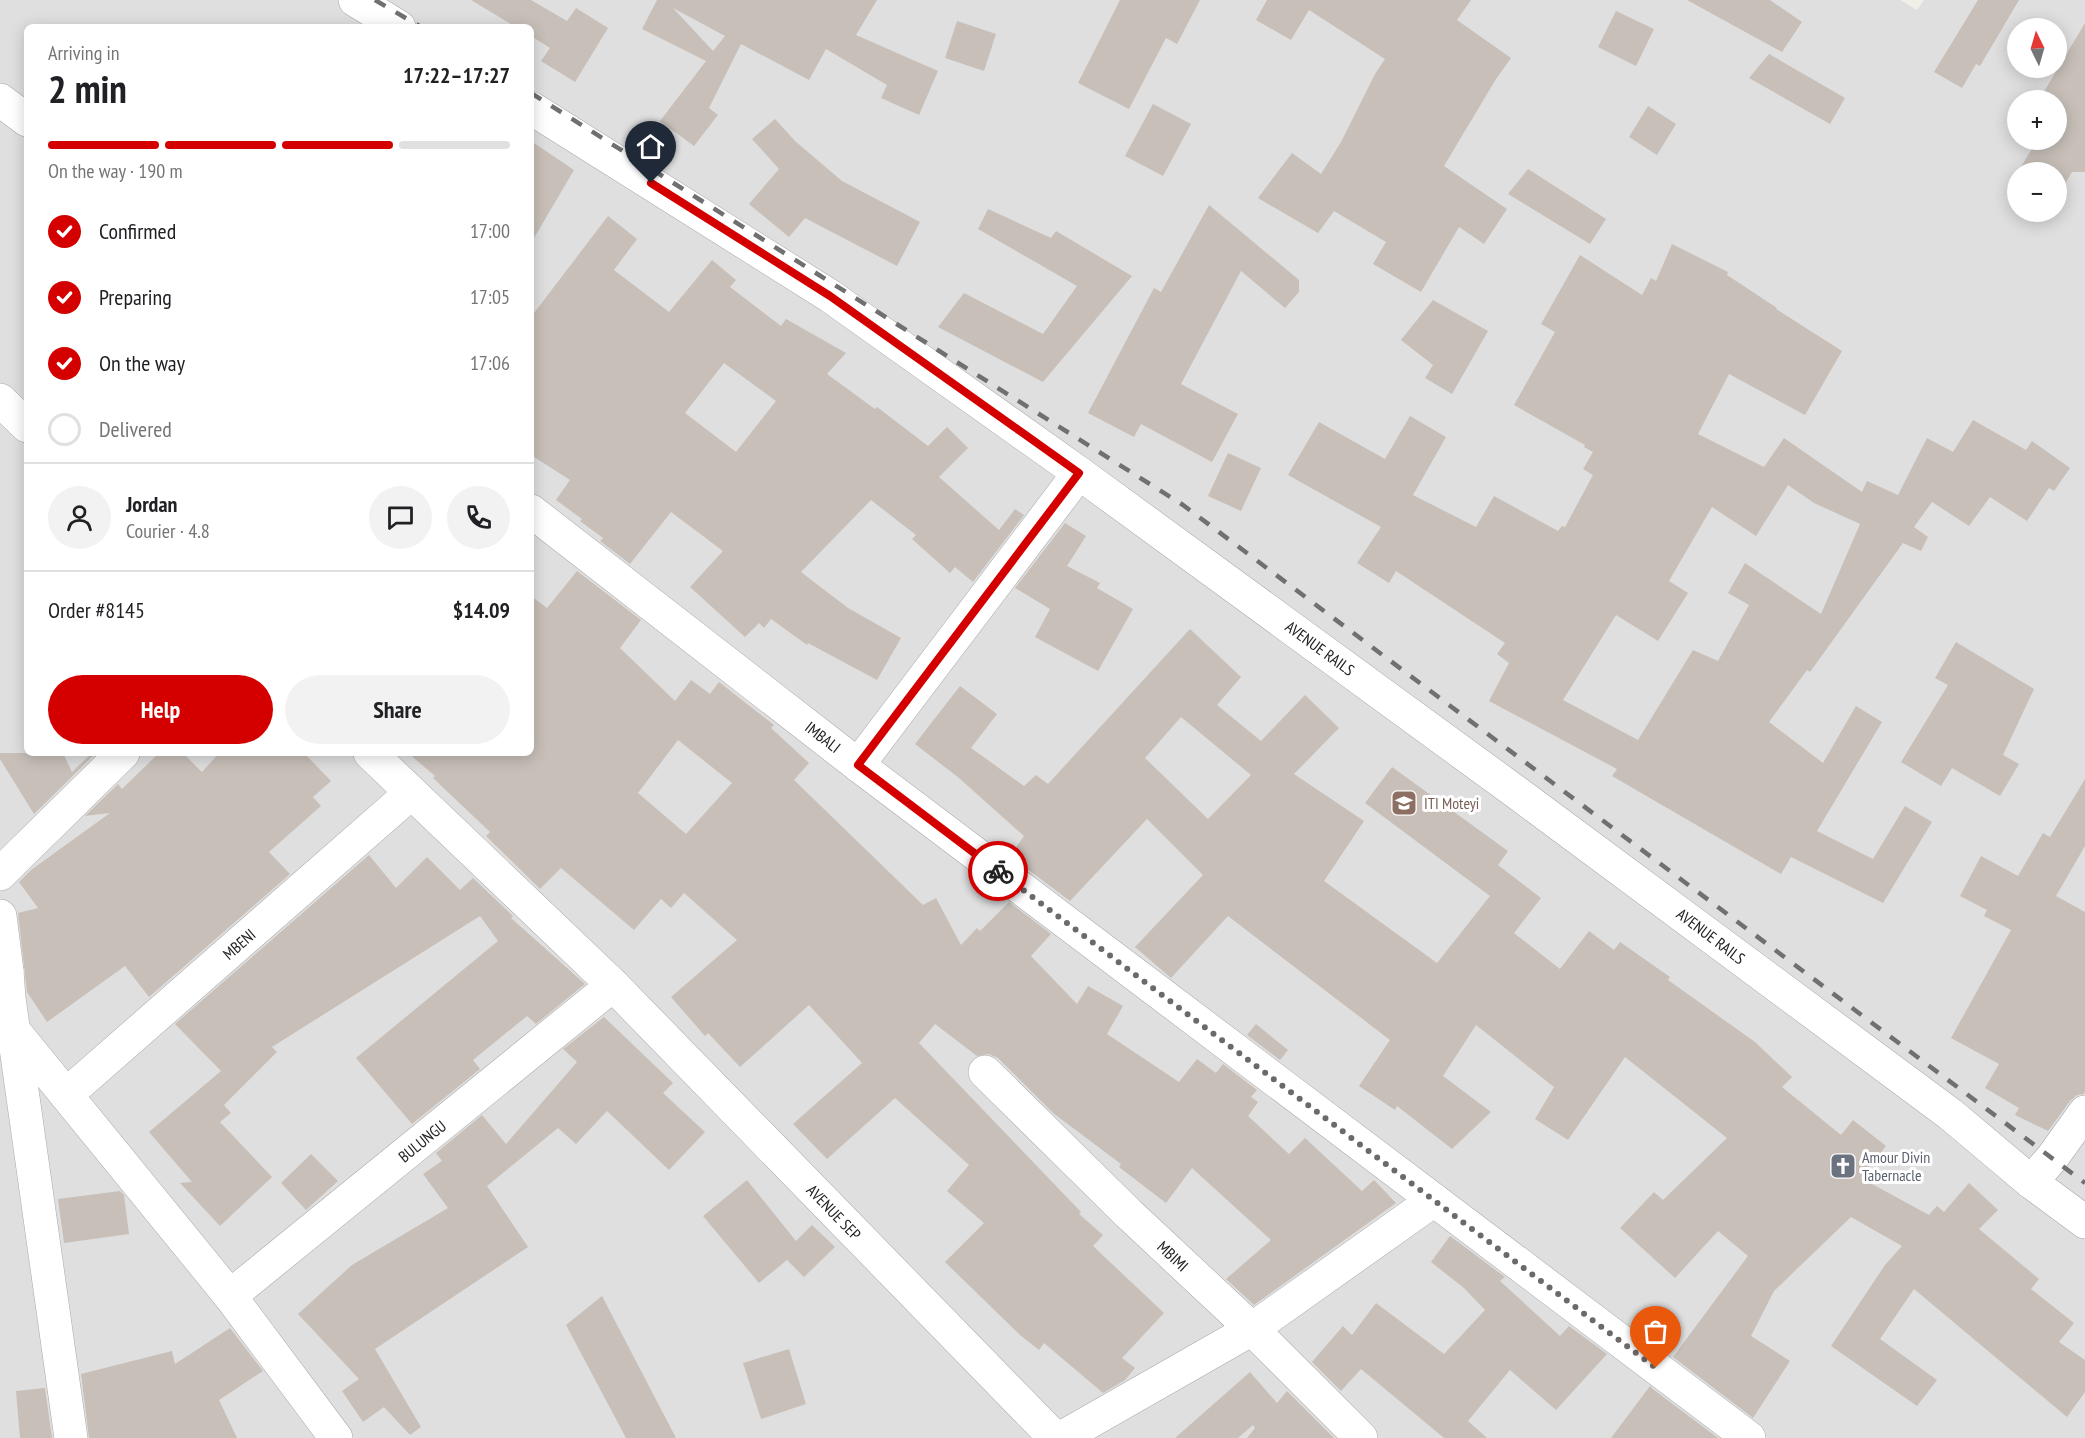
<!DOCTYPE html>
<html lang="en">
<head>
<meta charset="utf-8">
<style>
  :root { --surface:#fff; --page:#f2f2f2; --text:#202124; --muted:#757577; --line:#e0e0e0; --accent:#d40000 }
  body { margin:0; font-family:"PT Sans Narrow",sans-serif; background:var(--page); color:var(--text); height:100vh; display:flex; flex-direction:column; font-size:22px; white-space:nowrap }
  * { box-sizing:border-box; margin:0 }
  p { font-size:20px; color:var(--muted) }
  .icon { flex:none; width:33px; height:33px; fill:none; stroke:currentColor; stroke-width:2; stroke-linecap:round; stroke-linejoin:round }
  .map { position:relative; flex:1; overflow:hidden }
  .panel { position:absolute; left:24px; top:24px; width:510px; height:732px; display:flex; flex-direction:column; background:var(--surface); border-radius:9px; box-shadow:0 3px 15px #0003 }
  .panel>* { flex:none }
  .needle { width:39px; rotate:355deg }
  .tools { position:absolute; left:2007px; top:18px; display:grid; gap:12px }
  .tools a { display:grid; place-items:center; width:60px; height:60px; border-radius:50%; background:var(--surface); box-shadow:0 3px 15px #0003; font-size:30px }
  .pin { position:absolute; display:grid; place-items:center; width:51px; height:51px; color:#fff; margin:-62px -26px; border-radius:50% 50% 50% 0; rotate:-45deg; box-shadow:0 0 6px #0007 }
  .pin .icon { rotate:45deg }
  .courier { position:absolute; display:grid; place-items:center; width:60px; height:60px; margin:-30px; border:4px solid #d40000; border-radius:50%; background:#fff; color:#222; box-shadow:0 2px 8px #0007 }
  .summary em { font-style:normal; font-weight:800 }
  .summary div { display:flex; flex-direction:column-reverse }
  .summary { display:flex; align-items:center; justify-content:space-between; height:102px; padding:0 24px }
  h1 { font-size:39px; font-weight:800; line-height:45px }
  .bar { display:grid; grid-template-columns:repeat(4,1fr); gap:9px 6px; align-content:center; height:72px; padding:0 24px }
  .bar i { height:8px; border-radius:4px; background:var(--line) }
  .bar .on { background:var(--accent) }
  .bar p { grid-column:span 4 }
  .line { display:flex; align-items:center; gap:15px; padding:0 24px; border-top:2px solid var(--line) }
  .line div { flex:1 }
  .round { display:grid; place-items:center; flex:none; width:63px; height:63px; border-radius:32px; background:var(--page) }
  ol { padding:0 24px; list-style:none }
  li { display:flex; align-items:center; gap:18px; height:66px }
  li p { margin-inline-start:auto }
  li .icon { padding:6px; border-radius:50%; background:var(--accent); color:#fff; stroke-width:4 }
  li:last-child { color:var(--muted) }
  li i { width:33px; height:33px; border:3px solid var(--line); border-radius:50% }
  .action { display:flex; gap:12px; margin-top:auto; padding:12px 24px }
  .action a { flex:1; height:69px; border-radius:36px; background:var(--accent); color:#fff; font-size:24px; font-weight:800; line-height:69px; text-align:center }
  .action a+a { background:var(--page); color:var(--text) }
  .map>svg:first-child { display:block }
  .residential { fill:#e0dfdf; fill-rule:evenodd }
  .building { fill:#c7bfb8; fill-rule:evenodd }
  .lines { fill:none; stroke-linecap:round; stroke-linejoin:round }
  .minor-casing { stroke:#a9a9a9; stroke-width:34 }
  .minor { stroke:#fff; stroke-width:33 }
  .rail { stroke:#707070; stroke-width:4.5; stroke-dasharray:12 12; stroke-linecap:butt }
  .done { stroke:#6b6a68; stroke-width:6; stroke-dasharray:0 10.8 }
  .route { stroke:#d40000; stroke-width:8 }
  .labels { text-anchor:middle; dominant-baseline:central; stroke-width:6; stroke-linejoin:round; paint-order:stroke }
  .street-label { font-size:16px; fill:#222; stroke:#fff }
  .education-label { font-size:16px; fill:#785e54; stroke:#fff; text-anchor:start }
  .worship-label { font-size:16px; fill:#5b616d; stroke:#fff; text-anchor:start }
</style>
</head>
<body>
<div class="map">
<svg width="2085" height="1438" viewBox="0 0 2085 1438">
  <rect width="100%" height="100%" fill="#f2efe9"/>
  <!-- residential -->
  <path class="residential" d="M0,0H1900L1917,10L1924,0H2085V1438H0ZM27,27H531V753H27ZM2018,28H2056V68H2018ZM2018,100H2056V140H2018ZM2018,172H2056V212H2018Z"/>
  <!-- building -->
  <g class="building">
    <polygon points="471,0 531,0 567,21 576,8 608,28 575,82 541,61 550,48 531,36 531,27 516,27"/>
    <path d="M657,0H877L856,35L938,71L919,115L881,98L887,85L826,49L809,80L741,44L709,108L718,115L694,146L660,121L706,61L642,29ZM673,8L725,36L713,51Z"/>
    <polygon points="1120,0 1200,0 1177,44 1166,38 1129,109 1078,83"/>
    <polygon points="1267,0 1471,0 1457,20 1511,58 1496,79 1444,166 1507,209 1484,244 1459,227 1421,292 1373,264 1386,242 1334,211 1318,233 1258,198 1292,153 1321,174 1341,142 1375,74 1385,59 1309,10 1291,40 1256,20"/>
    <polygon points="1687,0 1770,0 1802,22 1782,52"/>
    <polygon points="1978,0 2019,0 1980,66 1976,64 1962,88 1934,72"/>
    <polygon points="1616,11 1654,29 1636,66 1598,47"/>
    <polygon points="957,21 996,34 984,71 945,58"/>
    <polygon points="2085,23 2085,172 2072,172 2056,199 2056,172 2018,172 2037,140 2056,140 2056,100 2039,100"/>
    <polygon points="1769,54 1845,98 1830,124 1749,78"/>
    <polygon points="1153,104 1191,124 1163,176 1125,156"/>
    <polygon points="1648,106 1676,124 1657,155 1629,137"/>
    <polygon points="775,119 795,141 842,181 920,222 897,266 805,218 789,237 749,204 779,169 752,139"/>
    <polygon points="531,141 574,170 531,243"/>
    <polygon points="1528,169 1606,219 1590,244 1508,194"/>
    <polygon points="2018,173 2018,197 2007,191"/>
    <polygon points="1209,205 1299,280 1299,292 1285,308 1241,271 1181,384 1238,414 1212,462 1141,424 1134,437 1088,413 1154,288 1161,292"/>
    <polygon points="988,209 1051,238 1056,231 1132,276 1043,382 938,327 964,293 1043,334 1077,286 978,229"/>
    <path d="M608,216L637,239L614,270L669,312L712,260L736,280L730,287L781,326L786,319L846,353L827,374L875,409L877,407L928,446L947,427L968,448L939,477L999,530L1015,509L1024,515L973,582L955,567L950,573L912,539L916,535L871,500L801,572L848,608L901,638L877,680L808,643L807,645L771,619L764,628L759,623L745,637L690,587L723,551L671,512L630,564L600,541L603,538L580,521L582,519L556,500L570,480L531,455V317ZM724,363L776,401L736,452L685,413Z"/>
    <path d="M1672,244L1728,272L1727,275L1777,308L1776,309L1842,351L1805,415L1729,374L1698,434L1764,467L1784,438L1862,492L1867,481L1898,495L1927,438L1953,452L1973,420L2026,450L2032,441L2070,468L2054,491L2049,488L2027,521L1990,497L1969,526L1932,502L1914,527L1928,537L1921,551L1903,543L1810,672L1807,670L1769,722L1823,763L1856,706L1882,722L1817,831L1873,859L1905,806L1932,822L1883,903L1791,857L1781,874L1612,776L1617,769L1489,701L1509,663L1497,654L1505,643L1396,571L1389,583L1357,563L1381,527L1288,475L1319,422L1385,459L1410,416L1446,437L1413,495L1476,527L1494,496L1558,531L1562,526L1565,527L1593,475L1583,469L1593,452L1584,447L1585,445L1514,405L1555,332L1541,324L1580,255L1642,295L1651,278L1656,281ZM1788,485L1814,503L1860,524L1821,614L1745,563L1728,593L1749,605L1718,661L1693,650L1638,740L1563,700L1616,615L1658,641L1688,593L1669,581L1712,507L1756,536Z"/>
    <polygon points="1433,300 1488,331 1452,394 1425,378 1433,365 1401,340"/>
    <polygon points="1228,453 1261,468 1241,511 1208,496"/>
    <polygon points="1065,523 1086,536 1067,566 1100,583 1097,588 1133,609 1098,671 1035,637 1050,609 1015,588"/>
    <path d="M577,571L641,620L620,648L675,701L691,680L710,694L719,682L774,725L771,728L809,763L794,780L923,905L936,898L961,945L977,928L980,931L1009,902L1051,934L1031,956L1077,1004L1088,986L1123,1006L1107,1034L1179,1082L1197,1059L1216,1073L1223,1064L1257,1090L1251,1097L1258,1102L1248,1116L1289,1154L1305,1138L1362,1191L1374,1180L1396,1203L1254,1305L1226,1279L1271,1240L1192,1168L1166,1203L1119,1167L1121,1164L1053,1113L998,1058L989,1054L977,1056L935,1024L919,1043L1081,1212L1079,1214L1103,1235L1093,1246L1164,1313L1122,1358L1135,1368L1125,1380L1103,1393L1044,1343L1039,1350L1020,1335L945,1262L984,1223L947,1191L969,1165L895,1098L827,1159L793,1124L862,1063L809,1005L740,1067L708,1033L705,1036L671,997L737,940L684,893L671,908L661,899L634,930L561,868L540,889L486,836L490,832L433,778L435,776L408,753H531V596L547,608ZM678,740L732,783L686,834L638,793Z"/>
    <path d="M1190,629L1241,677L1217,705L1261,741L1305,695L1339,728L1294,774L1364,821L1324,881L1437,963L1490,896L1365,803L1392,767L1508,851L1498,865L1541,898L1514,933L1560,969L1589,931L1614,950L1620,942L1670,977L1668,980L1755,1042L1792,1077L1782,1087L1841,1135L1853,1120L1886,1146L1861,1178L1929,1215L1937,1206L1944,1212L1969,1183L1998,1210L1979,1229L2039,1279L2031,1289L2074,1323L2059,1342L2085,1360V1392L2067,1417L1914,1289L1880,1339L1937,1380L1917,1406L1831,1346L1885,1265L1902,1246L1851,1217L1774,1291L1751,1336L1790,1361L1753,1418L1673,1357L1748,1256L1718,1231L1675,1278L1620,1228L1654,1192L1663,1200L1727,1138L1625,1057L1568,1140L1535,1119L1554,1087L1476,1025L1443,1076L1491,1112L1452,1149L1397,1106L1395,1110L1359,1086L1390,1040L1228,916L1171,978L1135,947L1203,875L1147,819L1070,901L1010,856L1024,836L959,778L915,744L960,686L997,714L971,748L1024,786L1036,775L1048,784ZM1181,717L1251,775L1208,819L1145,758Z"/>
    <polygon points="1956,642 2034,689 2003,755 2019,764 2000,796 1952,768 1941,786 1901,762 1948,685 1935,678"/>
    <polygon points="0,753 63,753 72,772 91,754 93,756 34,814 0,759"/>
    <polygon points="159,753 183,753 202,772 219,753 304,753 331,781 313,797 321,806 269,852 290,874 149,997 125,966 47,1022 27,992 18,913 38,908 19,882 31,870 110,813 85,816 118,784 122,789"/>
    <polygon points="2085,779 2085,846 2056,896 2085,912 2085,1091 2084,1094 2077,1095 2070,1101 2048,1131 2015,1115 2019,1108 1985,1088 1999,1064 1951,1038 2011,930 1984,916 1987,910 1960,896 1981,856 2018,876 2043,833 2050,837"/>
    <polygon points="369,855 396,888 427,857 460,890 473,878 513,916 511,918 585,984 536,1024 527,1016 473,1060 480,1069 412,1124 356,1058 498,941 480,916 272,1047 277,1052 224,1105 231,1113 220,1122 272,1177 220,1226 180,1183 192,1182 149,1132 221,1071 175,1024"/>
    <polygon points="604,1017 673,1083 663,1093 705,1132 669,1170 607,1111 576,1144 558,1128 487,1186 528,1247 375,1349 421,1427 410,1435 384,1407 363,1422 342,1391 359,1379 298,1314 352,1265 448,1208 423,1174 442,1161 436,1153 482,1115 506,1144 577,1062 563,1049"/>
    <polygon points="1256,1024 1288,1050 1280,1060 1247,1035"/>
    <polygon points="311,1154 338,1181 306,1210 281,1183"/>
    <polygon points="747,1180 796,1241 812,1225 835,1247 804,1277 787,1260 759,1283 703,1216"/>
    <polygon points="120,1191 124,1195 129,1234 64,1243 58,1199"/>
    <polygon points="1450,1236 1505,1277 1500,1281 1560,1336 1569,1326 1607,1354 1556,1410 1510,1370 1468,1421 1487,1438 1444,1438 1361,1369 1341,1391 1312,1362 1343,1326 1352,1335 1376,1303 1444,1354 1485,1310 1464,1288 1431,1262"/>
    <polygon points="602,1296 676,1438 626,1438 566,1325"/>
    <polygon points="230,1328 263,1371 219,1400 237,1438 89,1438 81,1374 172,1351 175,1364"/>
    <polygon points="789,1349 806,1404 761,1419 743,1363"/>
    <polygon points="1250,1372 1277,1403 1287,1391 1334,1438 1247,1438 1255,1428 1253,1425 1238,1438 1175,1438"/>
    <polygon points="1650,1386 1654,1390 1718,1438 1611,1438"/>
    <polygon points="45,1388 52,1438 20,1438 16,1391"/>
  </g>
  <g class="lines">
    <!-- minor casing -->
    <g class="minor-casing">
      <g id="minor">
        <polyline points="355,0 399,27"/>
        <polyline points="0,100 27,120"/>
        <polyline points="531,108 830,296 1079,473 1520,795 1950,1114 2031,1182 2085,1222"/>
        <polyline points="0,400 27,426"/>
        <polyline points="531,511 858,765 1749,1438"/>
        <polyline points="370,753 613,985 1055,1438"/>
        <polyline points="858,765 1079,473"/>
        <polyline points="0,874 123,753"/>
        <polyline points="0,916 7,971"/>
        <polyline points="0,972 7,971 9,998 71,1438"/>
        <polyline points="14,1031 230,1296 336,1438"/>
        <polyline points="985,1072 1129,1214 1252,1329 1361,1438"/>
        <polyline points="66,1095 411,793"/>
        <polyline points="2031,1182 2052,1158 2085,1112"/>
        <polyline points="230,1296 613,985"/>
        <polyline points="1061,1438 1252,1329 1434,1200"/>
      </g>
    </g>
    <!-- minor -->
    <use href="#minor" class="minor"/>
    <!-- rail -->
    <g class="rail">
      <polyline points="375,0 421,27"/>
      <polyline points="531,93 1183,505 2085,1183"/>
    </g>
  </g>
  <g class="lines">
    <!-- done -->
    <polyline class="done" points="998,871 1656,1368"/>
    <!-- route -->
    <polyline class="route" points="651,183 830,296 1079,473 858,765 998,871"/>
  </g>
  <!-- icons -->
  <defs>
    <g id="school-square" transform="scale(1.35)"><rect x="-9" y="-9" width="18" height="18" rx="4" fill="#8d6e63" stroke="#fff"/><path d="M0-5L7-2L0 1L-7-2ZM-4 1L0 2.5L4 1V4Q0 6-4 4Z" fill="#fff"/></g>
    <g id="church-square" transform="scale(1.35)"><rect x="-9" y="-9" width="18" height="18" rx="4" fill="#6b7280" stroke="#fff"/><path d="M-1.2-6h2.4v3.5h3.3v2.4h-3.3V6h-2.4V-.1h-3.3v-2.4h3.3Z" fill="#fff"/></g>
  </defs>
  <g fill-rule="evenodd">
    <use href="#school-square" x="1404" y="803"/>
    <use href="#church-square" x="1843" y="1166"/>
  </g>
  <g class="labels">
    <!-- street labels -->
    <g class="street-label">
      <text transform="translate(1320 648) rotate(36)">AVENUE RAILS</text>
      <text transform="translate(823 737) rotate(38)">IMBALI</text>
      <text transform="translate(1711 936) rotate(37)">AVENUE RAILS</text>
      <text transform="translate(239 944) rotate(-41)">MBENI</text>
      <text transform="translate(422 1141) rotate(-39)">BULUNGU</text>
      <text transform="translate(834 1212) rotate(46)">AVENUE SEP</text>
      <text transform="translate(1173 1256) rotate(43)">MBIMI</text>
    </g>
    <!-- education labels -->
    <g class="education-label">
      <text x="1424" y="803">ITI Moteyi</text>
    </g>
    <!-- worship labels -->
    <g class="worship-label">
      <text x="1862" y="1157">Amour Divin<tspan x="1862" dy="18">Tabernacle</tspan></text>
    </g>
  </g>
</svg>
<div class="tools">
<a><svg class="needle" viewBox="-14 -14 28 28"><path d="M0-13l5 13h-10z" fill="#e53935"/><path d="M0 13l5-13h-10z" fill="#757577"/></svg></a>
<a>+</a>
<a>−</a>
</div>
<div class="pin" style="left:1656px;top:1368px;background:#ea580c"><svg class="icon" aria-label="bag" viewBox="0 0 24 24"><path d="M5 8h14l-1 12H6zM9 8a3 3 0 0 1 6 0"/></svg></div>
<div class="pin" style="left:651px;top:183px;background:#1f2937"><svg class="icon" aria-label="home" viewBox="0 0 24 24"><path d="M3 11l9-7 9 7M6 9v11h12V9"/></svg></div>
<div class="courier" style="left:998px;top:871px"><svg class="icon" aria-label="bike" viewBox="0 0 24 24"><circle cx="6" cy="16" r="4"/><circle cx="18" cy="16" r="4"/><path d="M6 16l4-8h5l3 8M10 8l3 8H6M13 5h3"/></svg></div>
<section class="panel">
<div class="summary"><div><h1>2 min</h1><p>Arriving in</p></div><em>17:22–17:27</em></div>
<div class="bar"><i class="on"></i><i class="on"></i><i class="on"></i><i></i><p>On the way · 190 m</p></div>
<ol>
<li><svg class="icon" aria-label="check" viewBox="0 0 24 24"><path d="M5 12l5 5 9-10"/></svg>Confirmed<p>17:00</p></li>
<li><svg class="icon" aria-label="check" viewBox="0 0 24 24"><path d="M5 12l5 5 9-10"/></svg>Preparing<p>17:05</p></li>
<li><svg class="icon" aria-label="check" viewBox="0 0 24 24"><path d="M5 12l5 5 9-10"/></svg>On the way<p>17:06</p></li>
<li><i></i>Delivered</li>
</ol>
<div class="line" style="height:108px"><a class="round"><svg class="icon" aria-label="person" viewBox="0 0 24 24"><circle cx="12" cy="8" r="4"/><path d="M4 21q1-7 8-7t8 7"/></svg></a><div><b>Jordan</b><p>Courier · 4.8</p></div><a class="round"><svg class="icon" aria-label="chat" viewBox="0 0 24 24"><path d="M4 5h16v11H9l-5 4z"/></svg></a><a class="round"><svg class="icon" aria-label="phone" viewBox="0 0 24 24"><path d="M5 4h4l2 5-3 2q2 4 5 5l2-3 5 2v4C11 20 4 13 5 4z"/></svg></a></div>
<div class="line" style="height:78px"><div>Order #8145</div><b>$14.09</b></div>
<div class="action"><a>Help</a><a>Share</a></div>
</section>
</div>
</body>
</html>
